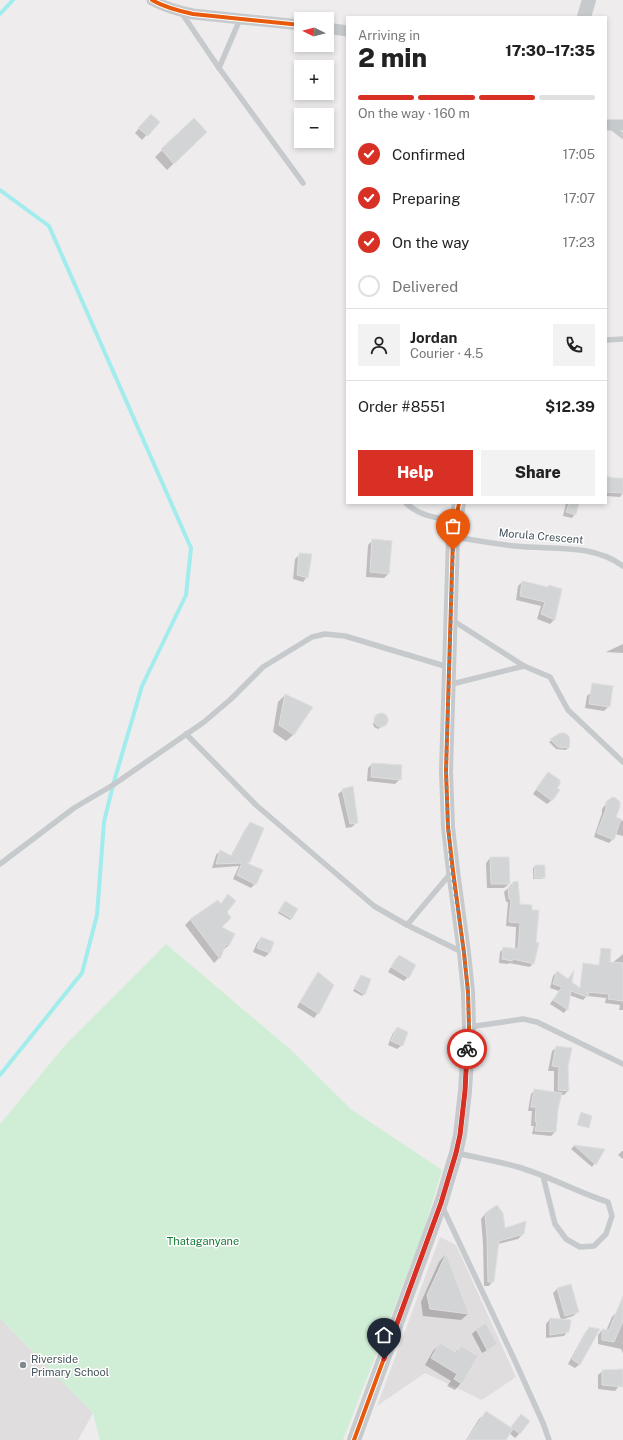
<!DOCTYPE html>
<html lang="en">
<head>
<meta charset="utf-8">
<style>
  :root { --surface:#fff; --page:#f2f2f2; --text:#222; --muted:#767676; --line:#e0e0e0; --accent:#d93025 }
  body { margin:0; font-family:"Public Sans",sans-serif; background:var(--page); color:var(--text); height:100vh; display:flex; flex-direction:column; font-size:15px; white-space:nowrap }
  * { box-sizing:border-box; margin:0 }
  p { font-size:13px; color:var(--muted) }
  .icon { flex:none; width:22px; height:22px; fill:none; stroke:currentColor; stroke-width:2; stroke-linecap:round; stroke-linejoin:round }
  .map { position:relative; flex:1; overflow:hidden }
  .side { position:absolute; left:346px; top:16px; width:261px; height:488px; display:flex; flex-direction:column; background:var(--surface); border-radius:0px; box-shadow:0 2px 6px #0003 }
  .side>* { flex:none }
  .needle { width:26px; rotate:276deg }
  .buttons { position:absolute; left:294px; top:12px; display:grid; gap:8px }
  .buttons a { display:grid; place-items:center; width:40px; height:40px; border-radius:0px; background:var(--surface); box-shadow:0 2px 6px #0003; font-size:20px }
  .pin { position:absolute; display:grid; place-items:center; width:34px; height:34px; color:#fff; margin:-41px -17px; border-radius:50% 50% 50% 0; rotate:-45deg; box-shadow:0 0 4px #0007 }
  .pin .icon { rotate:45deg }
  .courier { position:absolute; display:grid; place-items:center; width:40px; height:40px; margin:-20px; border:3px solid #d93025; border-radius:50%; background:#fff; color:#222; box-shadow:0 1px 5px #0007 }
  .overview em { font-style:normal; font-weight:800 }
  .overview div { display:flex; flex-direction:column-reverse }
  .overview { display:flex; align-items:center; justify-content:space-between; height:68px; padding:0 12px }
  h1 { font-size:26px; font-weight:800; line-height:30px }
  .bar { display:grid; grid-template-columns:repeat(4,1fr); gap:6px 4px; align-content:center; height:48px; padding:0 12px }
  .bar i { height:5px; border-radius:3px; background:var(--line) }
  .bar .current { background:var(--accent) }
  .bar p { grid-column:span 4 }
  .line { display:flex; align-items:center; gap:10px; padding:0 12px; border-top:1px solid var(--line) }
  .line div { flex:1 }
  .round { display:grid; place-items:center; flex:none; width:42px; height:42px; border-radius:0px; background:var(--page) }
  ol { padding:0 12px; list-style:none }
  li { display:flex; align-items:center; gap:12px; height:44px }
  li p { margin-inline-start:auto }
  li .icon { padding:4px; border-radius:50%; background:var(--accent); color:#fff; stroke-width:4 }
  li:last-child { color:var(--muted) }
  li i { width:22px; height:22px; border:2px solid var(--line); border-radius:50% }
  .primary-button { display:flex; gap:8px; margin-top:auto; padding:8px 12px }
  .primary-button a { flex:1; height:46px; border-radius:0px; background:var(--accent); color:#fff; font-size:16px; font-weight:800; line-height:46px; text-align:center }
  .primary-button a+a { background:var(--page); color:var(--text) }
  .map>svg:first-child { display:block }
  .education { fill:#e0dddf }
  .green { fill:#d0eed5 }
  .shadow { fill:#0003 }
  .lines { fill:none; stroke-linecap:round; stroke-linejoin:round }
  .stream { stroke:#a2ecee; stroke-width:4 }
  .building { fill:#d3d4d6; stroke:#dfdee0 }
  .service { stroke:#c6cacc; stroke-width:5.5 }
  .minor { stroke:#c6cacc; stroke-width:11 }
  .tertiary { stroke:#c6cacc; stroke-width:14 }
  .cycleway-casing { stroke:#fff; stroke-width:6 }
  .cycleway { stroke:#e8590c; stroke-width:4 }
  .done { stroke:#80898d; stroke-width:4; stroke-dasharray:0 7.2 }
  .route { stroke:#d93025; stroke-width:5 }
  .poi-dot { fill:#80898d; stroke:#fff; stroke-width:1.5 }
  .labels { text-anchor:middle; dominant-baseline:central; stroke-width:3; stroke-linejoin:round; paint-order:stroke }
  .street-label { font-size:11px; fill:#44535a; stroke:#fff }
  .park-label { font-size:11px; fill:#137c33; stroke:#fff }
  .poi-label { font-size:11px; fill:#44535a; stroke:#fff; text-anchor:start }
</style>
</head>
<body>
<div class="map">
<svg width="623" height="1440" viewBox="0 0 623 1440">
  <rect width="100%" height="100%" fill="#eeeced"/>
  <!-- education -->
  <g class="education">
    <polygon points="440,1237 456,1245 516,1377 482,1400 425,1373 377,1406"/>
    <polygon points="0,1318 93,1413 78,1440 0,1440"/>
  </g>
  <!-- green -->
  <polygon class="green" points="166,944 291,1050 352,1110 442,1170 422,1236 343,1440 100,1440 93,1413 0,1318 0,1124 66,1044"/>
  <!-- shadow -->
  <g class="shadow">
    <polygon points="194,119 206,132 167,170 155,157"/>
    <polygon points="146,120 158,122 142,140 135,133"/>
    <polygon points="606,477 614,479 623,479 623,493 620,497 606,496"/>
    <polygon points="566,503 579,503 578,505 575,514 572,518 563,516"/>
    <polygon points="372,541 388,574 384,578 366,577 368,545"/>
    <polygon points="300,554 307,577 303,582 293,579 295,559"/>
    <polygon points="522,582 561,590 554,620 550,624 537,619 541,606 516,600 518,586"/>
    <polygon points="623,644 623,653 605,652 606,652"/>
    <polygon points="592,692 609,706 604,711 585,708 587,696"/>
    <polygon points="285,695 312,707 293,735 286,741 273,732 278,702"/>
    <polygon points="384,714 387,717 388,721 386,724 378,729 374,727 373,724 377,715"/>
    <polygon points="561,734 568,748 566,750 556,749 549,742"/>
    <polygon points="372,764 400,779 395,784 367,781 368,768"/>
    <polygon points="544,778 552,800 547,804 533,794"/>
    <polygon points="343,790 357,822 352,827 346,828 338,794"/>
    <polygon points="608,801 615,817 623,821 623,836 615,834 613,839 609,843 594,837 602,813 602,809"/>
    <polygon points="250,823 249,862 247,864 255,884 251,888 233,879 239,866 212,868 216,855 220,851 231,856 246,828"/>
    <polygon points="490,858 509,884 504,888 487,888 486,863"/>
    <polygon points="535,866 544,877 542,879 533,879 533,868"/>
    <polygon points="513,883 533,963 530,967 509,963 508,964 499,963 500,952 504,948 515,950 516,927 506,926 508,902 506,902 504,892"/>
    <polygon points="228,895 226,912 220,928 229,945 222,951 219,958 214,963 185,925 190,920 218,902 220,905"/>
    <polygon points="283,904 292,918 290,920 278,913"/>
    <polygon points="261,938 269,953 265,957 253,952 257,943"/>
    <polygon points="623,954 623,1010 619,1010 620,1005 605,1003 606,998 587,996 583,1000 569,995 567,1009 564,1013 550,1004 559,991 550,988 553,976 557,972 567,980 573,973 571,983 581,990"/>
    <polygon points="399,956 408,977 404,981 388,972 395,960"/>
    <polygon points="318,974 318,1013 314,1018 297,1007 314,978"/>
    <polygon points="361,977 364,994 362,996 353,991"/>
    <polygon points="397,1028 402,1045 397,1049 388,1045 393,1033"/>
    <polygon points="557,1047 567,1067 568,1091 564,1095 561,1095 557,1109 555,1132 551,1136 532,1134 534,1126 531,1126 532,1111 528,1111 531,1094 535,1090 554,1093 554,1071 548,1071 552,1051"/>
    <polygon points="574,1146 601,1149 601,1154 592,1167 571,1149"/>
    <polygon points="622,1151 623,1151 623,1159 618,1155"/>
    <polygon points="485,1214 504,1229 523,1234 518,1239 498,1244 493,1281 489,1286 484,1286 483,1243 481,1219"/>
    <polygon points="445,1255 468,1314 461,1320 423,1316 421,1302 439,1262"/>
    <polygon points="557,1289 578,1312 573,1316 561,1320 568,1331 564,1336 546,1338 546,1324 550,1319 561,1320 553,1293"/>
    <polygon points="616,1313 623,1315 623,1353 621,1349 598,1344 598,1335 602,1330 606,1331 612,1317"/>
    <polygon points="589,1328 580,1364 575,1368 568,1364 585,1333"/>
    <polygon points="476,1330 496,1344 491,1348 482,1353 472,1334"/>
    <polygon points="440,1344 455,1353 461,1347 461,1383 455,1390 447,1386 451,1381 425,1365 433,1351"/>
    <polygon points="603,1371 619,1386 615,1391 598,1389 598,1375"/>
    <polygon points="486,1413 510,1428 521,1415 520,1433 515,1438 509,1433 505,1440 466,1440 479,1419"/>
  </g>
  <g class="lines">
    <!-- stream -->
    <g class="stream">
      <polyline points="0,14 13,0"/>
      <polyline points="0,190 49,226 191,548 186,595 142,686 113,785 104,822 97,915 82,973 0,1075"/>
    </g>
  </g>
  <!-- building -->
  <g class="building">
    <polygon points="151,114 160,122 148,136 138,128"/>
    <polygon points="194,118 207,132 174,164 161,149"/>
    <polygon points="606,476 614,478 623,478 623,493 606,492"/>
    <polygon points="569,503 579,503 576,515 566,512"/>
    <polygon points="372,539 392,541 389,574 370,572"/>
    <polygon points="299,553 312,554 308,578 297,575"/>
    <polygon points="522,581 548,587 549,585 562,589 555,620 541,614 545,602 520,596"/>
    <polygon points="592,683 613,686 610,707 589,704"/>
    <polygon points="285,694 313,707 294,735 279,725"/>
    <circle cx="381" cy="720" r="7"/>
    <polygon points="560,733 565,733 569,736 570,741 569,748 558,747 550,739"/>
    <polygon points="372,763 402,765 401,780 371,777"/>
    <polygon points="548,772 560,780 560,784 557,788 560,790 552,801 536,789"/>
    <polygon points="353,786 358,823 350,824 342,789"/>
    <polygon points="612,797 616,798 620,802 620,807 616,817 621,819 614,840 597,833 606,809 606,802"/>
    <polygon points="250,822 264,828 250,862 247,863 263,870 256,885 237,875 242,863 216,864 220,850 232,856"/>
    <polygon points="490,857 509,857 510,884 491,884"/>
    <polygon points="535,865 545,865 545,878 534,878"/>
    <polygon points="518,881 520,904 532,905 532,910 539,910 536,942 539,943 534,964 513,959 512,961 502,959 503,947 518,949 520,923 509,922 511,899 509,899 508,887 512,887 513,882"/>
    <polygon points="228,894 236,901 227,912 231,918 222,927 235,934 229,946 226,944 220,959 190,919 218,900 221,904"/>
    <polygon points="285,901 298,909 292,919 279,911"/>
    <polygon points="261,937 274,942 270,953 257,948"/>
    <polygon points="601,948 611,949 610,962 623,963 623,1001 608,999 609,994 586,992 589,994 587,997 571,991 568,1010 553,1000 562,987 553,984 557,971 568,979 574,970 572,982 580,988 583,963 599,965"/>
    <polygon points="399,955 416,965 409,978 391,967"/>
    <polygon points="318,972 334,985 319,1014 300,1002"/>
    <polygon points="361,975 371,979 365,995 354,988"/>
    <polygon points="397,1027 408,1032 403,1046 391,1041"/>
    <polygon points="556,1046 572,1048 568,1067 569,1091 558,1090 559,1067 552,1066"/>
    <polygon points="534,1089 562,1093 558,1109 556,1132 535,1131 537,1122 535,1122 536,1107 531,1107"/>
    <polygon points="581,1112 592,1116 589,1128 577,1125"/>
    <polygon points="574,1145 605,1149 596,1165"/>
    <polygon points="497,1205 503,1213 505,1228 526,1221 524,1234 499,1241 494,1282 488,1282 487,1238 485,1213"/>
    <polygon points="446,1254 469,1314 430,1309 427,1295"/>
    <polygon points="571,1284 579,1312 565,1316 557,1288"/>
    <polygon points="623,1296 623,1321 614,1342 602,1340 602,1329 609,1330"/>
    <polygon points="550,1318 571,1320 569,1332 550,1335"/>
    <polygon points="486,1323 497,1344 487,1350 476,1329"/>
    <polygon points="589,1327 600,1329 580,1365 572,1359"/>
    <polygon points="440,1343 457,1353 461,1346 478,1356 462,1384 454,1379 457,1374 431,1358"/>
    <polygon points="623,1369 623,1387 602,1385 602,1370"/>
    <polygon points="486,1411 513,1429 506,1440 467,1440"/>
    <polygon points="521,1414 530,1421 520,1434 511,1427"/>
  </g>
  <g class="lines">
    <!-- service -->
    <g class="service">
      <polyline points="181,12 219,68 303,183"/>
      <polyline points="219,68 240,19"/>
      <polyline points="610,126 623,136"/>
      <polyline points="606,340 623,339"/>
      <path d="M406,503C419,516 437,518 455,521"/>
      <path d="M454,537C474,540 495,544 515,546C552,550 591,543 623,566"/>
      <polyline points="452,620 524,666 550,677 568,710 623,762"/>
      <polyline points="448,685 524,666"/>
      <polyline points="186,734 256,805 374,906 407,925 462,952"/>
      <polyline points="0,864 74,808 113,785 204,722 231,699 263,667 312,637 325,634 345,636 448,667"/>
      <polyline points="407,925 451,873"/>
      <polyline points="469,1027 523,1019 537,1022 623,1064"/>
      <path d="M457,1153C477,1158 498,1161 518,1167C549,1176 577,1192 608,1202L612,1216L606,1234L594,1246L580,1247L566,1239L555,1224L543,1176"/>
      <polyline points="442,1206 515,1361 543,1423 549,1440"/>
    </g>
    <!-- minor -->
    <g class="minor">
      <path d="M152,0C164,7 179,11 193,14L301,25"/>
      <polyline points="327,28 347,31"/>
      <polyline points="606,125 623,125"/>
    </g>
    <!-- tertiary -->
    <g class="tertiary">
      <polyline points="584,17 589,0"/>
      <polyline points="354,1440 441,1203 456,1153 460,1135 465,1091 469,1027 468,992 464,953 453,871 448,827 446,771 453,537 459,503"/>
    </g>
    <!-- cycleway casing -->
    <g class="cycleway-casing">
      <g id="cycleway">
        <path d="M152,0C164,7 179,11 193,14L301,25"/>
        <polyline points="354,1440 441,1203 456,1153 460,1135 465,1091 469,1027 468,992 464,953 453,871 448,827 446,771 453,537 459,503"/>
      </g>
    </g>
    <!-- cycleway -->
    <use href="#cycleway" class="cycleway"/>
  </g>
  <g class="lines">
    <!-- done -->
    <polyline class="done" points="453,550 446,771 448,826 452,871 464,953 468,992 469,1027 467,1049"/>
    <!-- route -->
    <polyline class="route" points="384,1359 441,1203 456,1153 460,1135 465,1091 467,1049"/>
  </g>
  <!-- markers -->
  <circle class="poi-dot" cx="23" cy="1365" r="4"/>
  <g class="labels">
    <!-- street labels -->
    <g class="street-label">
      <text transform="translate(541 536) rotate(5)">Morula Crescent</text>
    </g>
    <!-- park labels -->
    <g class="park-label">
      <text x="203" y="1241">Thataganyane</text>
    </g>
    <!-- poi labels -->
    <g class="poi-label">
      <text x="31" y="1359">Riverside<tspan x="31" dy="13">Primary School</tspan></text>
    </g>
  </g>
</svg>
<div class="buttons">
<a><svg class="needle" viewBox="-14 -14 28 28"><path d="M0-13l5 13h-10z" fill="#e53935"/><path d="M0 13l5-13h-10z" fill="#767676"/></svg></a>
<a>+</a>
<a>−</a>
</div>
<div class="pin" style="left:453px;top:550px;background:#ea580c"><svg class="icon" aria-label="bag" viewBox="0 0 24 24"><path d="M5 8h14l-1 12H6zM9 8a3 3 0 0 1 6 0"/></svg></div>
<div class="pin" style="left:384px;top:1359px;background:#1f2937"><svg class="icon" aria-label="home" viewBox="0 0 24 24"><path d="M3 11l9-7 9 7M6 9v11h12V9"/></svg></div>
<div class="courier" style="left:467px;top:1049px"><svg class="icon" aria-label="bike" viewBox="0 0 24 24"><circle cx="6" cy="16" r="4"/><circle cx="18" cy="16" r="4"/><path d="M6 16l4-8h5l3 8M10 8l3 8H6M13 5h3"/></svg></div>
<section class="side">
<div class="overview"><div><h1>2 min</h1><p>Arriving in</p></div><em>17:30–17:35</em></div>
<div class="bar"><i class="current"></i><i class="current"></i><i class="current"></i><i></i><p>On the way · 160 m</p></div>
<ol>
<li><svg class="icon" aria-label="check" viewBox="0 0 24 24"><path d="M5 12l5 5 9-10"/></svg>Confirmed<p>17:05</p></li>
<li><svg class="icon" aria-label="check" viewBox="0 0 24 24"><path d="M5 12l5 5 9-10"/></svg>Preparing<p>17:07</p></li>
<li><svg class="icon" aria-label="check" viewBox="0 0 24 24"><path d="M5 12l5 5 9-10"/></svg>On the way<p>17:23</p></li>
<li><i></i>Delivered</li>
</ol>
<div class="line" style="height:72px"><a class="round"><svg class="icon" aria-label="person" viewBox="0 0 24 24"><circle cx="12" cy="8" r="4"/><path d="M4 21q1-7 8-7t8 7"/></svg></a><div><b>Jordan</b><p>Courier · 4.5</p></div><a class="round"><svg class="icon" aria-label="phone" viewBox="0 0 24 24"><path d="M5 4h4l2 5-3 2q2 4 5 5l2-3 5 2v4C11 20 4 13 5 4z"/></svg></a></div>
<div class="line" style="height:52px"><div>Order #8551</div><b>$12.39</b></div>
<div class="primary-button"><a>Help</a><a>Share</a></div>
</section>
</div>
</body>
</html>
